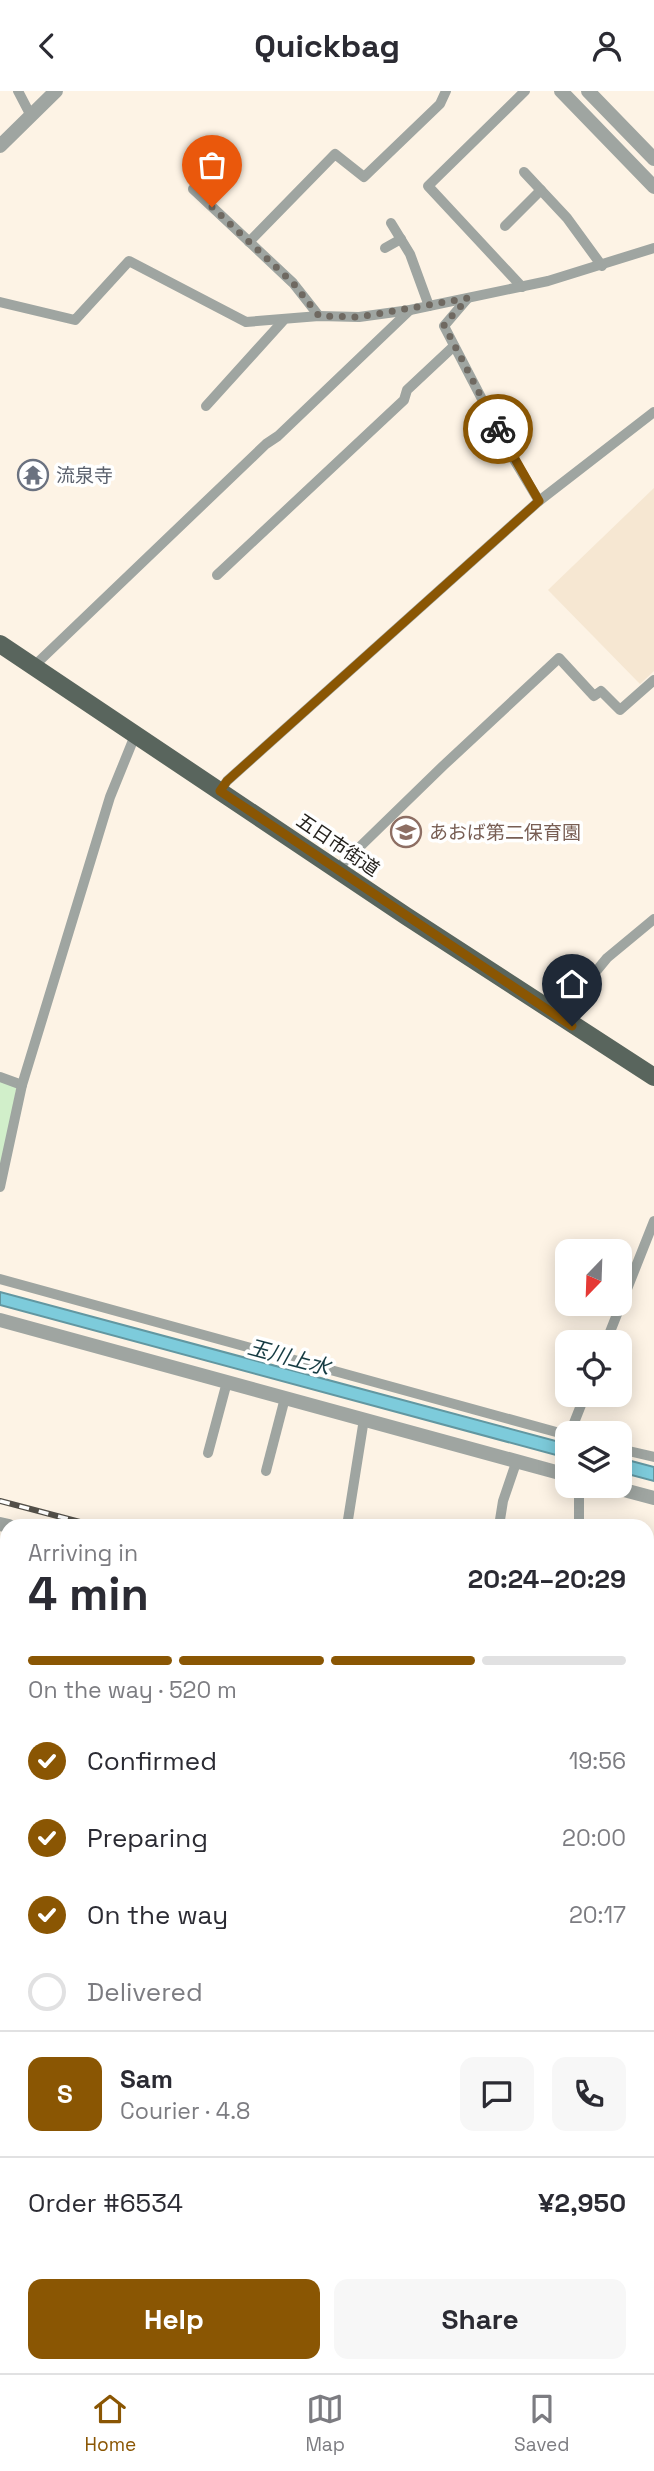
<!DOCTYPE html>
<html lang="en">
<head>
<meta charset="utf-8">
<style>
  :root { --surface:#fff; --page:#f7f7f7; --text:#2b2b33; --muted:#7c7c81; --line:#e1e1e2; --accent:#8a5603 }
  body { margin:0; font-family:"Space Grotesk","Noto Sans JP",sans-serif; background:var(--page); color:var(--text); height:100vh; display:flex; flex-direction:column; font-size:26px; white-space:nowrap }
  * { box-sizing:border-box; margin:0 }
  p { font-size:23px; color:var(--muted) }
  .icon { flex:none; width:38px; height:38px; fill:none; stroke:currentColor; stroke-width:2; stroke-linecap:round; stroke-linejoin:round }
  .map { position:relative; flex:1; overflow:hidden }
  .side { position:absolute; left:0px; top:1428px; width:654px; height:854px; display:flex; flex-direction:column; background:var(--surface); border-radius:21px 21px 0 0; box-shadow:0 4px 18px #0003 }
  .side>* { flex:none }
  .needle { width:46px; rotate:203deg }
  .tools { position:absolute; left:555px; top:1148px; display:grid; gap:14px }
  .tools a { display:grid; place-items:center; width:77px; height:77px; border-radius:14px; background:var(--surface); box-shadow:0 4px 18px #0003; font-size:35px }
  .pin { position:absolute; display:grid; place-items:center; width:60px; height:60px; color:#fff; margin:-72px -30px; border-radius:50% 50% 50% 0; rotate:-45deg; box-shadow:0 0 7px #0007 }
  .pin .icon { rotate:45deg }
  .courier { position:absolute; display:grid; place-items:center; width:70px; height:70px; margin:-35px; border:5px solid #8a5603; border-radius:50%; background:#fff; color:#222; box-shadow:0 2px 9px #0007 }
  .summary em { font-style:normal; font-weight:700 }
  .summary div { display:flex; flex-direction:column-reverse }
  .summary { display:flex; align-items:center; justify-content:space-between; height:119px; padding:0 28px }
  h1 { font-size:46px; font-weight:700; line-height:52px }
  .bar { display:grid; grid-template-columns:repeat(4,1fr); gap:10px 7px; align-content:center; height:84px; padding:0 28px }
  .bar i { height:9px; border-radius:5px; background:var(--line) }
  .bar .selected { background:var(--accent) }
  .bar p { grid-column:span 4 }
  .line { display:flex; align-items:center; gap:18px; padding:0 28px; border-top:2px solid var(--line) }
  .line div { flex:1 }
  .round { display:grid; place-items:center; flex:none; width:74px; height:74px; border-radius:14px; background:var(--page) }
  ol { padding:0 28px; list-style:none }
  li { display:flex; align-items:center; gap:21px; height:77px }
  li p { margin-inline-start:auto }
  li .icon { padding:7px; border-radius:50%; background:var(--accent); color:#fff; stroke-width:4 }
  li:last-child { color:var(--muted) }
  li i { width:38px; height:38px; border:4px solid var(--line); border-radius:50% }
  .cta { display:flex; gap:14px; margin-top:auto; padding:14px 28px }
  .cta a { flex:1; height:80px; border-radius:14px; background:var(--accent); color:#fff; font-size:28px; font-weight:700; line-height:80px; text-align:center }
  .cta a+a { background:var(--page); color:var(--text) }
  header { display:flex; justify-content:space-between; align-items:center; height:91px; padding:0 28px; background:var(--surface); font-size:32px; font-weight:700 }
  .tab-bar { display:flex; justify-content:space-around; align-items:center; height:98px; border-top:2px solid var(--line); background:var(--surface); font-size:19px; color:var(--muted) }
  .tab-bar a { display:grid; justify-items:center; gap:4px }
  .tab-bar .selected { color:var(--accent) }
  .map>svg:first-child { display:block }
  .built { fill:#f6e7d2 }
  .green { fill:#d1efca }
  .water { fill:#7dcbdb; stroke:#6297a1; stroke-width:2 }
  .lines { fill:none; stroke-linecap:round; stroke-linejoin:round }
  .minor { stroke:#9fa5a1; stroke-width:10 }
  .tertiary { stroke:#9fa5a1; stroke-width:14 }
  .primary { stroke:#59655d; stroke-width:18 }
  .rail-casing { stroke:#545049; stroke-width:6 }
  .rail { stroke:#fff; stroke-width:3.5; stroke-dasharray:10; stroke-linecap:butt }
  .done { stroke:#6f6961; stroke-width:7; stroke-dasharray:0 12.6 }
  .route { stroke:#8a5603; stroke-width:9 }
  .labels { text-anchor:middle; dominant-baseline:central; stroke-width:7; stroke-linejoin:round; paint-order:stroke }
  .worship-label { font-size:19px; fill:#5b616d; stroke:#fff; text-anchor:start }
  .education-label { font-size:19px; fill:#785e54; stroke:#fff; text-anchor:start }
  .street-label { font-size:19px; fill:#221f1a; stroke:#fff }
  .water-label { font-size:21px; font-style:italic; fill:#153b42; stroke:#fff }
</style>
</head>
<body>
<header><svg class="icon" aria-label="back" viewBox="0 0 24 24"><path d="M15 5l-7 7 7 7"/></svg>Quickbag<svg class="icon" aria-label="person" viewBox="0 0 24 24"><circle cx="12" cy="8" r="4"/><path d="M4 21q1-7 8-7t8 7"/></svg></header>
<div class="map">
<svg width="654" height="2282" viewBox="0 0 654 2282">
  <rect width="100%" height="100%" fill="#fdf3e5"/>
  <!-- built -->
  <g class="built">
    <polygon points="654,397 654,580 640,593 548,499"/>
    <polygon points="7,2021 7,2196 0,2196 0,2024"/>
  </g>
  <!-- green -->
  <g class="green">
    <polygon points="0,988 17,994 0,1085"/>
    <polygon points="602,2275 629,2275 630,2282 596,2282 595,2278"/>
  </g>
  <!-- water -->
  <g class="water">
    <polygon points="0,1201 567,1353 567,1367 0,1214"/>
    <polygon points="620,1367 654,1376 654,1390 620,1381"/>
  </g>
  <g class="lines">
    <!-- minor -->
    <g class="minor">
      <polyline points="18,0 30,23"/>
      <polyline points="524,81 567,127 602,175"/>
      <polyline points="193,98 293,192 319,225"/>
      <polyline points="391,132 410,163 429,215"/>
      <polyline points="505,135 541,99"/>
      <polyline points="249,151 335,63 364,86 440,13 446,0"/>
      <polyline points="385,157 401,148"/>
      <polyline points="522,196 428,95 525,0"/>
      <polyline points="467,208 444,235 510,362 539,410"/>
      <polyline points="0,211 75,229 129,170 246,231 319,225 359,226 410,219 548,190 654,157"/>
      <polyline points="206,315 283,230"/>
      <polyline points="217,484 404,309 407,299 454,255"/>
      <polyline points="34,575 266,353 278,345 410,219"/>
      <polyline points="220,700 227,690 539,410 654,321"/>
      <polyline points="337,778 444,674 559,567 594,605 601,600 620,619 654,589"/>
      <polyline points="564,929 588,890 607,867 654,828"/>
      <polyline points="0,986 22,994"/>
      <polyline points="0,1096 22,994 110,706 136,642"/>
      <polyline points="0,1188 567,1344"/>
      <polyline points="606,1251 654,1130"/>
      <polyline points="570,1342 585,1304"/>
      <polyline points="620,1358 654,1366"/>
      <polyline points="208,1362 227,1291"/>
      <polyline points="266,1380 285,1307"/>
      <polyline points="558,1381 567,1352"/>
      <polyline points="347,1435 364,1328"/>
      <polyline points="499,1435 503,1410 517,1369"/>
      <polyline points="579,1435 579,1395"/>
      <polyline points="0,1501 7,1512"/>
      <polyline points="648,1724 654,1724"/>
      <polyline points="0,1873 7,1886"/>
      <polyline points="634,2275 634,2282"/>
      <polyline points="92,2282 92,2275"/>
      <polyline points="346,2282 348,2275"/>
    </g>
    <!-- tertiary -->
    <g class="tertiary">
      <polyline points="561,0 654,96"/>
      <polyline points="588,0 654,68"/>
      <polyline points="0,55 56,0"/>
      <polyline points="0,1229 567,1384"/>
      <polyline points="609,1395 654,1407"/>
      <polyline points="0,1433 9,1435"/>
      <polyline points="648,1607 654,1609"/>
    </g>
    <!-- primary -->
    <polyline class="primary" points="0,553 406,825 654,986"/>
    <!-- rail casing -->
    <g class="rail-casing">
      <g id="rail">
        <polyline points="0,1410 95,1435"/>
        <polyline points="648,1586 654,1588"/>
      </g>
    </g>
    <!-- rail -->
    <use href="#rail" class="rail"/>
  </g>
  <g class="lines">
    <!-- done -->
    <polyline class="done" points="212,116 293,192 319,225 359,226 468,207 444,234 498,338"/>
    <!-- route -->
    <polyline class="route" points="498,338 539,410 227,690 220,700 572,935"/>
  </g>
  <!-- icons -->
  <defs>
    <g id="temple-ring" transform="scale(1.575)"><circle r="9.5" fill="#fff" stroke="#6b7280" stroke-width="1.5"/><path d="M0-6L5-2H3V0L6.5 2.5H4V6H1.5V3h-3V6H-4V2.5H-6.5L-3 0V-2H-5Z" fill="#6b7280"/></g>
    <g id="school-ring" transform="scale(1.575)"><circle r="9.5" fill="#fff" stroke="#8d6e63" stroke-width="1.5"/><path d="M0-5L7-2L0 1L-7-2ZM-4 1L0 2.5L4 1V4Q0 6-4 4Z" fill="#8d6e63"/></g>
  </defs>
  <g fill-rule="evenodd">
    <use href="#temple-ring" x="33" y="384"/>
    <use href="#school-ring" x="406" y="741"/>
  </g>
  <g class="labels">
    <!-- worship labels -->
    <g class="worship-label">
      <text x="56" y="384">流泉寺</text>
    </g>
    <!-- education labels -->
    <g class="education-label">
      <text x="429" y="741">あおば第二保育園</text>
    </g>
    <!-- street labels -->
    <g class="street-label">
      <text transform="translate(338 754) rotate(34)">五日市街道</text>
    </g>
    <!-- water labels -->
    <g class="water-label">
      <text transform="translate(289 1266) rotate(15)">玉川上水</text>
    </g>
  </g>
</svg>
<div class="tools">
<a><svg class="needle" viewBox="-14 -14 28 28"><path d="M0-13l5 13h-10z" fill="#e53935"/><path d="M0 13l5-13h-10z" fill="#7c7c81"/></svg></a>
<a><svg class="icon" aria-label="locate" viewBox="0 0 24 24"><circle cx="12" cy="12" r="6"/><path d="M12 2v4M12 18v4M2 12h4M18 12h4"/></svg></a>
<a><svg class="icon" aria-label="layers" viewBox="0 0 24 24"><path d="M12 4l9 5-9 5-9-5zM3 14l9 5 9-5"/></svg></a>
</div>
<div class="pin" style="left:212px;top:116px;background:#ea580c"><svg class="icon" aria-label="bag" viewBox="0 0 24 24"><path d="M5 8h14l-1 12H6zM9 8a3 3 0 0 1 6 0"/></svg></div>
<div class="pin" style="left:572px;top:935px;background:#1f2937"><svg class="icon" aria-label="home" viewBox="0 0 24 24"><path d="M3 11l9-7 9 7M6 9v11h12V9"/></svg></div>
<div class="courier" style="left:498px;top:338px"><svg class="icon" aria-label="bike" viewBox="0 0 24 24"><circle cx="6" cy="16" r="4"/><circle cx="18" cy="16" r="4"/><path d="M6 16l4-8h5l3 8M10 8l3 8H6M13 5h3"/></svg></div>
<section class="side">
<div class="summary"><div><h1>4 min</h1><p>Arriving in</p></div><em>20:24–20:29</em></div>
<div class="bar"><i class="selected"></i><i class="selected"></i><i class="selected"></i><i></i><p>On the way · 520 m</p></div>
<ol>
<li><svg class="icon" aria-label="check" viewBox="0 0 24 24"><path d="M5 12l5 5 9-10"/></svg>Confirmed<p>19:56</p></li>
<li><svg class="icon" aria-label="check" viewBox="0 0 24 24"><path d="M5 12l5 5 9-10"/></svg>Preparing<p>20:00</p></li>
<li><svg class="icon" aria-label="check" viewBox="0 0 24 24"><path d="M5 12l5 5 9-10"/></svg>On the way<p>20:17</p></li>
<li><i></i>Delivered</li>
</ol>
<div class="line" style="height:126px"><b class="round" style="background:var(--accent);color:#fff">S</b><div><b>Sam</b><p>Courier · 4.8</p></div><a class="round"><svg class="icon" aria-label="chat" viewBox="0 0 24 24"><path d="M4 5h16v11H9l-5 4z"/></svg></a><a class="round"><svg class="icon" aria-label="phone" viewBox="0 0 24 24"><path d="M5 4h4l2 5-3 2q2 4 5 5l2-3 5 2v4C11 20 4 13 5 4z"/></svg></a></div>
<div class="line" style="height:91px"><div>Order #6534</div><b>¥2,950</b></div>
<div class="cta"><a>Help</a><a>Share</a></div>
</section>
</div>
<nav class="tab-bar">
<a class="selected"><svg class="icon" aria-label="home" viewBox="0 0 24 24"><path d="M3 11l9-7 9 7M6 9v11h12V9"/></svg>Home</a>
<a><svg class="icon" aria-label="map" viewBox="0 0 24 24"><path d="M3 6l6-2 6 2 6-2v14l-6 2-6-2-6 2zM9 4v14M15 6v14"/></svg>Map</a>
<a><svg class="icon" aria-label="saved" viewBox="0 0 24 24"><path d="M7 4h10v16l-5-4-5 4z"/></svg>Saved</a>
</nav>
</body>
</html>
